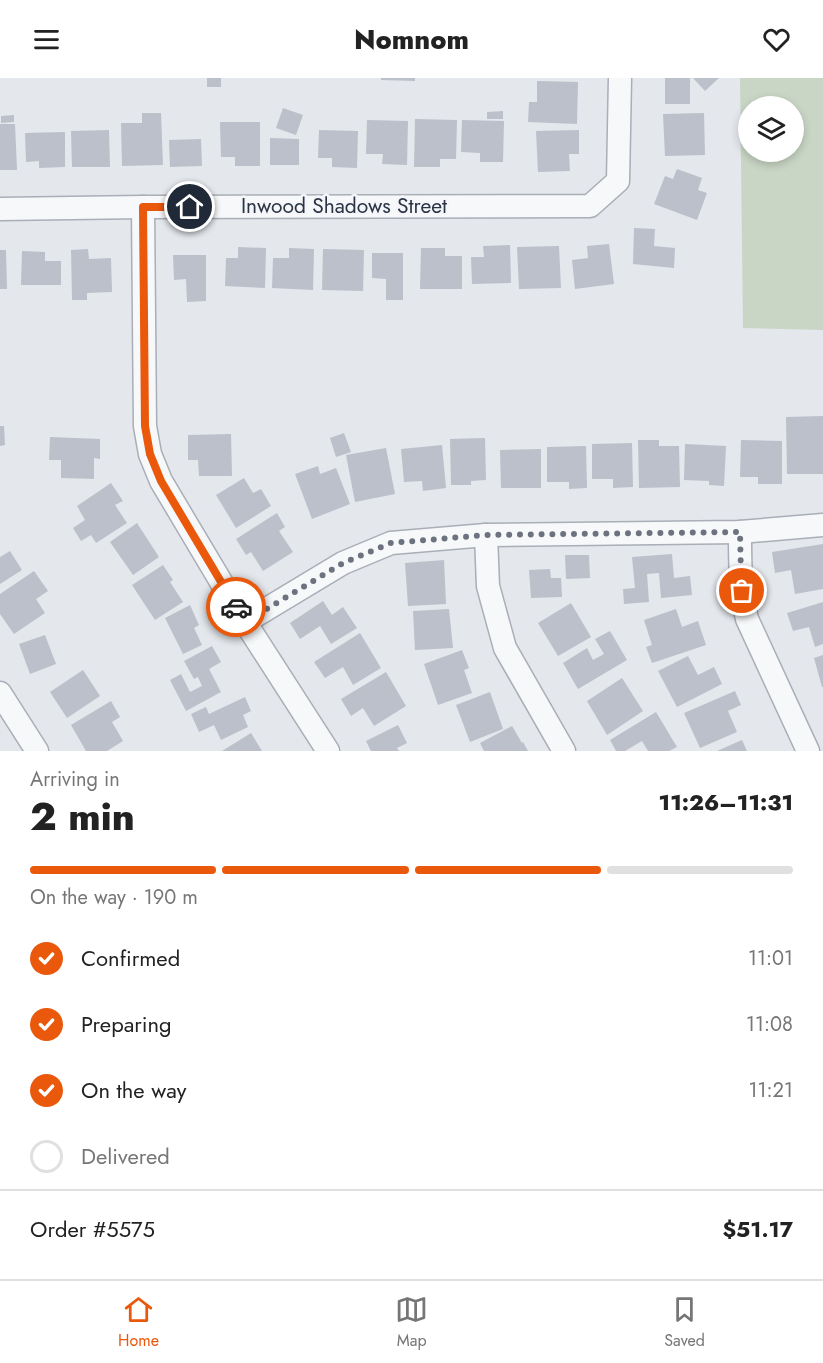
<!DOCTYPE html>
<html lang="en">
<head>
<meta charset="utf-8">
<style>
  :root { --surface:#fff; --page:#f6f6f6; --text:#222; --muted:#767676; --line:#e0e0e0; --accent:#ea580c }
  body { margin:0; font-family:Jost,sans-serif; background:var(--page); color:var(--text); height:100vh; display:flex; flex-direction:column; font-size:22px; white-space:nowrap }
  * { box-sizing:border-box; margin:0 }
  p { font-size:20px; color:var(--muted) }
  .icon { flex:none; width:33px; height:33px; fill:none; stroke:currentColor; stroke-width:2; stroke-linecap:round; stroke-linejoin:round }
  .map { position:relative; height:673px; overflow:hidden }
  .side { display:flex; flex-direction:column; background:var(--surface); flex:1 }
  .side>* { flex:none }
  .controls { position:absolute; left:738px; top:18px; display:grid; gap:12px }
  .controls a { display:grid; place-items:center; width:66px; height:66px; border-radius:50%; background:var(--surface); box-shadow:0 3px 9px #0003; font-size:30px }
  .pin { position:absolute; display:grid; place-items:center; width:51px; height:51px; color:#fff; margin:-26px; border:3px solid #fff; border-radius:50%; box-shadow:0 2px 6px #0007 }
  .courier { position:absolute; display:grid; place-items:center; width:60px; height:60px; margin:-30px; border:4px solid #ea580c; border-radius:50%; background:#fff; color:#222; box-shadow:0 2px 8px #0007 }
  .summary em { font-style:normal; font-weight:800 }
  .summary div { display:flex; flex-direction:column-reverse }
  .summary { display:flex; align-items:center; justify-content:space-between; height:102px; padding:0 30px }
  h1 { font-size:39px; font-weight:800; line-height:45px }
  .bar { display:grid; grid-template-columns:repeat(4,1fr); gap:9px 6px; align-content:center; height:72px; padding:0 30px }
  .bar i { height:8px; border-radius:4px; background:var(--line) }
  .bar .active { background:var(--accent) }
  .bar p { grid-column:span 4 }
  .line { display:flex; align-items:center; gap:15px; padding:0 30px; border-top:2px solid var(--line) }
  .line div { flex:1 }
  ol { padding:0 30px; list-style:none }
  li { display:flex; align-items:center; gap:18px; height:66px }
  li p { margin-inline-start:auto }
  li .icon { padding:6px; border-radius:50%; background:var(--accent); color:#fff; stroke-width:4 }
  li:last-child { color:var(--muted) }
  li i { width:33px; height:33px; border:3px solid var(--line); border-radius:50% }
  header { display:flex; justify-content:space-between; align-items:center; height:78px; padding:0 30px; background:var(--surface); font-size:27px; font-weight:800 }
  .tab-bar { display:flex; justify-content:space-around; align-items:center; height:84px; border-top:2px solid var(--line); background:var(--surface); font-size:16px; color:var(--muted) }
  .tab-bar a { display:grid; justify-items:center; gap:3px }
  .tab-bar .active { color:var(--accent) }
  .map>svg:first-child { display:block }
  .park { fill:#c9d6c5; fill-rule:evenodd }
  .building { fill:#bbc0ca }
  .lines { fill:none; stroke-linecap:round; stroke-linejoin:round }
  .minor-casing { stroke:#a9aeb7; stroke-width:25 }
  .minor { stroke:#f7f8fa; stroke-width:22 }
  .done { stroke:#6c737f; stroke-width:6; stroke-dasharray:0 10.8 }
  .route { stroke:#ea580c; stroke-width:8 }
  .labels { text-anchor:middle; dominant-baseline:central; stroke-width:5; stroke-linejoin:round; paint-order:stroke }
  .street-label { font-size:21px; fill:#2b3445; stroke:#f4f6f9 }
</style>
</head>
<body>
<header><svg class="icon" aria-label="menu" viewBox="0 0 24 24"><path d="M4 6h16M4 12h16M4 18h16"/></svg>Nomnom<svg class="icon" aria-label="heart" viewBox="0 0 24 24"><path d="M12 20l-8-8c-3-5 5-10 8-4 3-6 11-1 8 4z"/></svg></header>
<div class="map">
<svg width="823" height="673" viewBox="0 0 823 673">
  <rect width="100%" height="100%" fill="#e4e7ec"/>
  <!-- park -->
  <path class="park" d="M740,0H823V252L743,250ZM748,28H794V74H748Z"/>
  <!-- building -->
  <g class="building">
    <rect x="207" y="0" width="14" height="9"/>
    <polygon points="381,0 415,0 415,3 381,2"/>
    <rect x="665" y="0" width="25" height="26"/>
    <polygon points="693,0 719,0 705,13"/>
    <polygon points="537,3 578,4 577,46 528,44 529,24 537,24"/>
    <polygon points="283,30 303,37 296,57 276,50"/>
    <polygon points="503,33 503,41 487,41 487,34"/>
    <polygon points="142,35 161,35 163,87 122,88 121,45 142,45"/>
    <polygon points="704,35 705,77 665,78 663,36"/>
    <polygon points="14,37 14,44 1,45 1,38"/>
    <polygon points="415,41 457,42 456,81 440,81 440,89 414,89"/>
    <polygon points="367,42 408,43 407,87 382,86 383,76 366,76"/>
    <polygon points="462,42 504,43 503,84 480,84 480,75 461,74"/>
    <polygon points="220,44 260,44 260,88 235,88 235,79 221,79"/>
    <polygon points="0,46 15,46 17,92 0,92"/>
    <polygon points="109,52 110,89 72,89 71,53"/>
    <polygon points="319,52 358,53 357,90 332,89 332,80 318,80"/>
    <polygon points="579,52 579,76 569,76 570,93 538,94 536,53"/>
    <polygon points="65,54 65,89 39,90 39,83 26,84 25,55"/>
    <polygon points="270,60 299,61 299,87 270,87"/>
    <polygon points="201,61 202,88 170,89 169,62"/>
    <polygon points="677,91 702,100 698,112 707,115 697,142 654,126 665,98 673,101"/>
    <polygon points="634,150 655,151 654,168 675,170 674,190 633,186"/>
    <polygon points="609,166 614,206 575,211 572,182 588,180 587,168"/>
    <polygon points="510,167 511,205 472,206 471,179 484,179 483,168"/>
    <polygon points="559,168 561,210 519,211 517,169"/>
    <polygon points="238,169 266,170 265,210 225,208 226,180 238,180"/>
    <polygon points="289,170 314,171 313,212 272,210 273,180 289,180"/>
    <polygon points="421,170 445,170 445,178 462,178 462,211 420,211"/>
    <polygon points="88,171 89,181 111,180 112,214 87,215 87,222 72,222 71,172"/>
    <polygon points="323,171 364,172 363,213 322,212"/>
    <polygon points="0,172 6,172 7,211 0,211"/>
    <polygon points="22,173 45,174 45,183 61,183 61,207 21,207"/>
    <polygon points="372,175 403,175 403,222 386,222 386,201 372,200"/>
    <polygon points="173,177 206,177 206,223 187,224 186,201 174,202"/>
    <polygon points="823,338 823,396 787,396 786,339"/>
    <polygon points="0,348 4,348 5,367 0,368"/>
    <polygon points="344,355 351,374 336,379 330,360"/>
    <polygon points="231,356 232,398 199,398 198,382 188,382 188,357"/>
    <polygon points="50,359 100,361 100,381 94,380 94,401 61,400 61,382 49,382"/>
    <polygon points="485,360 486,402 471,403 471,407 451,407 450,361"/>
    <polygon points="638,362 659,362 659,368 679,368 680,409 639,410"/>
    <polygon points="741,362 782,363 782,406 758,406 758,399 740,399"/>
    <polygon points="632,365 633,409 613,410 613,401 592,401 592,366"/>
    <polygon points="685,366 726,368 724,408 709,407 709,403 684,402"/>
    <polygon points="442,367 446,410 423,413 422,403 404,404 401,371"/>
    <polygon points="586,368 587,410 569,411 569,404 547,404 547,369"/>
    <polygon points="386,370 395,416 355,424 346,377"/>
    <polygon points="541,371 541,410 501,410 500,372"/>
    <polygon points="318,388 320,396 336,390 350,426 312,441 295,396"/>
    <polygon points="244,400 253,415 261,411 271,428 236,450 216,417"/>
    <polygon points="111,405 123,423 115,427 127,445 96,465 91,457 81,463 73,450 85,442 77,428"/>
    <polygon points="277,435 285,449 279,453 293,474 263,493 251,474 246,477 236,461"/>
    <polygon points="137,445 159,479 133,497 110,464"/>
    <polygon points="823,466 823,511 795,516 791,492 775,495 772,474"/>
    <polygon points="10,473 22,492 0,506 0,479"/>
    <polygon points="672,476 674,500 690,498 692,517 661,520 659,495 647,496 649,524 624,526 623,511 635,510 632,479"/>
    <polygon points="565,477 589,477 590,500 566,501"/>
    <polygon points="444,482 446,526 408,528 405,485"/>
    <polygon points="163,487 173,502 170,504 183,524 155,542 132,507"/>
    <polygon points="550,491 551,500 561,500 562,519 531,520 529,492"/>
    <polygon points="34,493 48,513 36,521 45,535 14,556 0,536 0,516"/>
    <polygon points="323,523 332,537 343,529 357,550 331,566 320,548 300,561 290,545"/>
    <polygon points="823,524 823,566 815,569 809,549 793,553 787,535"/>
    <polygon points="571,525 591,559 558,578 538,545"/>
    <polygon points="190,527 199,547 194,550 202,567 183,576 165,540"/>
    <polygon points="449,531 453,570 415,572 413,533"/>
    <polygon points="676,531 682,549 698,543 706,567 652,585 646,569 652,567 644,542"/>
    <polygon points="610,553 627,582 578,611 563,585 587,570 593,582 604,576 595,561"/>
    <polygon points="360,555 381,590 353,607 343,589 325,600 314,584"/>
    <polygon points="45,557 56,586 30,596 19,566"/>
    <polygon points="212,568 221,584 209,591 221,614 186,633 170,602 181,596 190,614 202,608 198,599 194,601 184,583"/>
    <polygon points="462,572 469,590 464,592 472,615 438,627 424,586"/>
    <polygon points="823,577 823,609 822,609 814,580"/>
    <polygon points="688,578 698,597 714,589 722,606 677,629 658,593"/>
    <polygon points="83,592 100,618 67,640 50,614"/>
    <polygon points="386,594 406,628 374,648 363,630 351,638 341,621"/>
    <polygon points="622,600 643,633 607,657 587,623"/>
    <polygon points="735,613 741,627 728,633 737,654 700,670 684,635"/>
    <polygon points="490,614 503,651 470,664 456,627"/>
    <polygon points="245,619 251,633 243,637 248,649 221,662 214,647 199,654 191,636 206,629 209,636"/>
    <polygon points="111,623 120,639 112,644 123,663 107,673 86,673 71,647"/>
    <polygon points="656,634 677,669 669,673 648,673 642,663 625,673 616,673 610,662"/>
    <polygon points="398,647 407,665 397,670 399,673 371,673 366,663"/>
    <polygon points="512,648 522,665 523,664 528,673 484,673 480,665"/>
    <polygon points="251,655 262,673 222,673"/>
    <polygon points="742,662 747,673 717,673"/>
  </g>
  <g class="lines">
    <!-- minor casing -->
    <g class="minor-casing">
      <g id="minor">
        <polyline points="143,129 145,348 150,376 161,403 245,544 328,673"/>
        <polyline points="0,131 143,129 590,128 618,103 620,0"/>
        <path d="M740,454C740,483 740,513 747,541L808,673"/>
        <polyline points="486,457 488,508 505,570 564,673"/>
        <polyline points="245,544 343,485 391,465 486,457 740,454 823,447"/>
        <polyline points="0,615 37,673"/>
      </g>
    </g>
    <!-- minor -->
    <use href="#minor" class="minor"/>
  </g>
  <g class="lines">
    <!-- done -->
    <polyline class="done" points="236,529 245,544 343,485 391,465 486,457 740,454 741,499 742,513"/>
    <!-- route -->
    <polyline class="route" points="190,129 143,129 145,348 150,376 161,403 236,529"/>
  </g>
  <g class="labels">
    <!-- street labels -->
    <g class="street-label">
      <text x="344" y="128">Inwood Shadows Street</text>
    </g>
  </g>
</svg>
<div class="controls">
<a><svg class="icon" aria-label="layers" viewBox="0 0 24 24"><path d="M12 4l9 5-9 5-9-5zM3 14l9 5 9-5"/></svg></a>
</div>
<div class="pin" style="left:742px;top:513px;background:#ea580c"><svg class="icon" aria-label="bag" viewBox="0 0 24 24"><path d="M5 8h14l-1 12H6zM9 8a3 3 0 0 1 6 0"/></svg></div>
<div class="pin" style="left:190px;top:129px;background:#1f2937"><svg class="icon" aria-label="home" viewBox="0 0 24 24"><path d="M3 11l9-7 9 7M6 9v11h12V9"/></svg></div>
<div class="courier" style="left:236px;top:529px"><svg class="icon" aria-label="car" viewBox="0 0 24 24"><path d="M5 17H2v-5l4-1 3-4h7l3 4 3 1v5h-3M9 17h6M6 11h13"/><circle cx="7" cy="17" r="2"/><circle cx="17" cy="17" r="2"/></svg></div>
</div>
<section class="side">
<div class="summary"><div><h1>2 min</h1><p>Arriving in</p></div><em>11:26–11:31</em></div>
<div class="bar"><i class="active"></i><i class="active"></i><i class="active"></i><i></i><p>On the way · 190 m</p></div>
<ol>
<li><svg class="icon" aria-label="check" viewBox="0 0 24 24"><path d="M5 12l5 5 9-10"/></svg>Confirmed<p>11:01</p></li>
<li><svg class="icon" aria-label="check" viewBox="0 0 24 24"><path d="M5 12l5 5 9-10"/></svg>Preparing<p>11:08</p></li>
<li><svg class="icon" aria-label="check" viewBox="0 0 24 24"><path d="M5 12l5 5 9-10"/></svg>On the way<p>11:21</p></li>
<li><i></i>Delivered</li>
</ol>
<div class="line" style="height:78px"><div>Order #5575</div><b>$51.17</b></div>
</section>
<nav class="tab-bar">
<a class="active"><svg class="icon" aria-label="home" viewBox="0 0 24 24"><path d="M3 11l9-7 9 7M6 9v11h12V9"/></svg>Home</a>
<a><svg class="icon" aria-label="map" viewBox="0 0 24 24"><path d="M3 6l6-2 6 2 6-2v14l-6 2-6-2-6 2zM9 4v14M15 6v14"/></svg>Map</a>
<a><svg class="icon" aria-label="saved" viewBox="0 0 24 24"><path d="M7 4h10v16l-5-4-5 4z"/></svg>Saved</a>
</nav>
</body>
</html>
